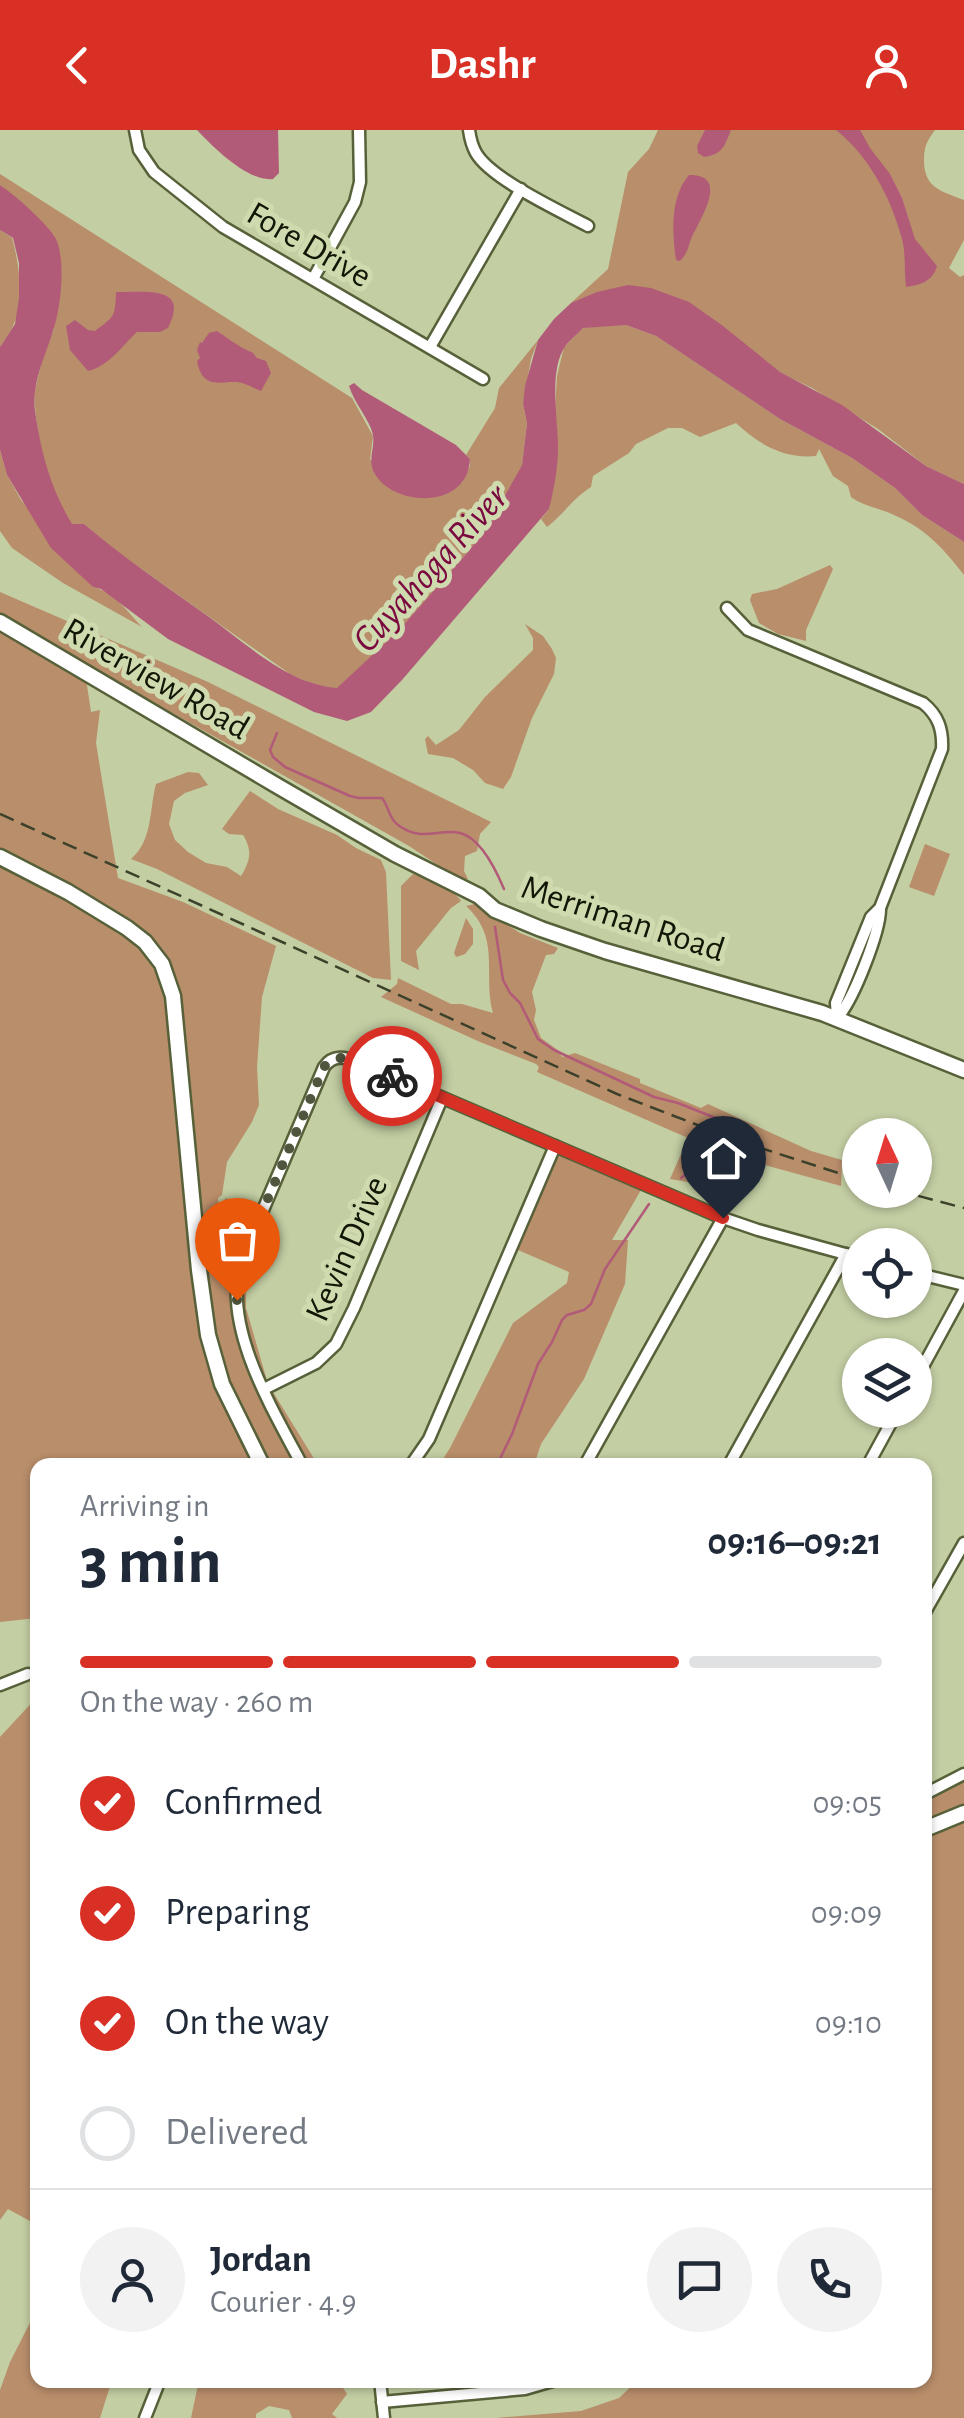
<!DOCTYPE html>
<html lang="en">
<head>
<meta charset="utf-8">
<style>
  :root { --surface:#fff; --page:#f2f2f3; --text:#1f2937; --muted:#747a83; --line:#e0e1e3; --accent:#d93025 }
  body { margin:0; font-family:"Alegreya Sans",sans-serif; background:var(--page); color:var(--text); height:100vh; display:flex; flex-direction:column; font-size:38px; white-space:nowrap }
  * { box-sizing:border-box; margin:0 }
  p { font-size:32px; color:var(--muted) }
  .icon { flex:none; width:55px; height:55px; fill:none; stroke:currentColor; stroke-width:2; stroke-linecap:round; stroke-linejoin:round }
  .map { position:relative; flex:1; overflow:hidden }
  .drawer { position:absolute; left:30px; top:1328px; width:902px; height:930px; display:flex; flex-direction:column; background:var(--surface); border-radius:20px; box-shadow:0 2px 8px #0004 }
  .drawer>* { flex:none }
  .needle { width:65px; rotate:356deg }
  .controls { position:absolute; left:842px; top:988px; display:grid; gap:20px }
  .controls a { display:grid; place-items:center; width:90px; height:90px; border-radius:50%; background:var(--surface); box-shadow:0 2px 8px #0004; font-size:50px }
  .pin { position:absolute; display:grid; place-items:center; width:85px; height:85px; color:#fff; margin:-102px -42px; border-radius:50% 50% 50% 0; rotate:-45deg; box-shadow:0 0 10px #0007 }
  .pin .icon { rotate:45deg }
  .courier { position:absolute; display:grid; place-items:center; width:100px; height:100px; margin:-50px; border:8px solid #d93025; border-radius:50%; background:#fff; color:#222; box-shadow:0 2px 12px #0007 }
  .head em { font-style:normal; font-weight:700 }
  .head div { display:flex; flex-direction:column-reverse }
  .head { display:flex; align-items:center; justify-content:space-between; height:170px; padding:0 50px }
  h1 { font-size:65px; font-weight:700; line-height:75px }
  .bar { display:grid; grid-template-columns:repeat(4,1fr); gap:15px 10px; align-content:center; height:120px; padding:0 50px }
  .bar i { height:12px; border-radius:8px; background:var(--line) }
  .bar .on { background:var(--accent) }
  .bar p { grid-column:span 4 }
  .line { display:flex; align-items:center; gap:25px; padding:0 50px; border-top:2px solid var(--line) }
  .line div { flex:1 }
  .round { display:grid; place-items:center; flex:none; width:105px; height:105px; border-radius:52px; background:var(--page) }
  ol { padding:0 50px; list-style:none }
  li { display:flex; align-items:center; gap:30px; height:110px }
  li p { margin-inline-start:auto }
  li .icon { padding:10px; border-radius:50%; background:var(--accent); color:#fff; stroke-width:4 }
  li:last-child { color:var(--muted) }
  li i { width:55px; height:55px; border:5px solid var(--line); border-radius:50% }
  header { display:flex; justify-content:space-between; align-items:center; height:130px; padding:0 50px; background:var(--accent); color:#fff; font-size:45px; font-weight:700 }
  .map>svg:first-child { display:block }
  .green { fill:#b98e6b }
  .water { fill:#b25b78 }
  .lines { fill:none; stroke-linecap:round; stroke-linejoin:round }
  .stream { stroke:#b25b78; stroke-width:2.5 }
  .street-casing { stroke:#576139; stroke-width:15 }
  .secondary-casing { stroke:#576139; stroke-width:19 }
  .street { stroke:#fff; stroke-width:10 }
  .secondary { stroke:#fff; stroke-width:14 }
  .rail { stroke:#3c412b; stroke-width:2.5; stroke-dasharray:15 8; stroke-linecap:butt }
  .done { stroke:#50563d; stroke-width:10; stroke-dasharray:0 18 }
  .route { stroke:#d93025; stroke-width:12 }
  .labels { text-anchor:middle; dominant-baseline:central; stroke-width:10; stroke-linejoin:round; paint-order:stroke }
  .street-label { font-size:35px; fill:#121606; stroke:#cfdbaf }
  .water-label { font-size:38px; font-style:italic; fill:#79093f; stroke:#cfdbaf }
</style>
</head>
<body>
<header><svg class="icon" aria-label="back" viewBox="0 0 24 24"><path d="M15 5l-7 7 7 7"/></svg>Dashr<svg class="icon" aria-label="person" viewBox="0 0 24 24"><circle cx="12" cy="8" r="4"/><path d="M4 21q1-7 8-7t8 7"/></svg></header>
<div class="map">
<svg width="964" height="2288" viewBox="0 0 964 2288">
  <rect width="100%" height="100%" fill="#c3cea3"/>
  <!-- green -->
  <g class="green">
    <path d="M658,0H935C926,12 924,17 924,32C925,59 942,61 964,70V110L949,138L960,147L964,145V354L926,336L878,299L812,258L781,243L752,221L571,173L608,139L628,42L649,19Z"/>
    <polygon points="0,44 352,268 373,306 370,330 462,353 470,336 470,329 466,325 495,278 499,258 538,210 531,229 523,274 527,293 522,335 510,359 491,391 468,422 398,501 337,559 319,557 290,544 112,418 84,394 72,395 58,371 43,332 36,287 34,264 42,230 54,199 36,86 0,55"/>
    <path d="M0,100L12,108C19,132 25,173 13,196C10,203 4,210 0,217Z"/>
    <path d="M603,195H626L656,206L780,289L852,328L895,358L922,385L964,412V445C944,419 926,399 896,386C881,378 865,377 851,367L848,356L833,346L819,319L816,326C784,329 758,314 736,293L700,307L682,298H668L636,314L629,323L593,346L591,357C571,370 565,383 547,397L541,389L549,379L557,246L564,217L583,198Z"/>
    <path d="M0,320L7,345L21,370L93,457C114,462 128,482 142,497L63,453L12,418L0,401Z"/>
    <polygon points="830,435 833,439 806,500 806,511 778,504 759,493 750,470 752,464 777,459"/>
    <polygon points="0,462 208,552 491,692 480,704 477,721 465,726 464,741 468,749 459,749 409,716 0,486"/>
    <polygon points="0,492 85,542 91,582 100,580 96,613 118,748 183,772 276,816 262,867 257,937 259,975 252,992 227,1032 222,1065 218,1068 219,1076 226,1068 246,1080 246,1178 268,1254 318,1335 38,1335 37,1488 0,1492"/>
    <polygon points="525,494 543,506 552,519 556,528 554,544 532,588 511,647 503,659 485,653 473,640 453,628 428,624 425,609 428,606 436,615 459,600 485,567 533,520 533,508"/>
    <path d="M188,642L199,643L208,655L185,663L174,671L169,694L175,710L188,722L206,733L227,737L241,746C250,731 253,721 243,705L229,704L222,699L250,661L278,679L337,705L356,718L381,730L386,742L391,850L373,848L157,739L131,729C153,710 149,681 156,654Z"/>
    <polygon points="925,714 950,724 934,766 909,757"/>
    <path d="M413,744C428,749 452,757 461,771L451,778L416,821L419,840L401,831V756Z"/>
    <path d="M475,774L520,803L558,818L554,824L546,825L532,862L536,880L534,890L541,908L559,921L562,927L575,923L640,949V953L701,978L708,974L811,1021L842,1030L841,1056L747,1030L735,1060L670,1049L688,1008L537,942L539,937L536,934L480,912L381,867L397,854L398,848L451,874H462L493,883C482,844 502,809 466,776Z"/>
    <polygon points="466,788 473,799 473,814 465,824 456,827 454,823"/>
    <polygon points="555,1016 645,1053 612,1110 628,1110 625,1154 584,1249 541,1314 534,1335 439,1335 450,1318 513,1193 567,1153 569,1142 511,1117"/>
    <polygon points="37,1567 37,2095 8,2079 0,2090 0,1607"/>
    <polygon points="964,1652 964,2288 496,2288 581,2281 619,2268 638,2250 925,2250 925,1668"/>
    <polygon points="37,2179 38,2250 112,2250 100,2288 0,2288 0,2260 10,2232"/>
    <polygon points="199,2250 338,2250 347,2264 332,2284 337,2288 292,2288 289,2280 269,2276 256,2284 256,2288 191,2288"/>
  </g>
  <!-- water -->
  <g class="water">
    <path d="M197,0H278L279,43L273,49C248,52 214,18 197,0Z"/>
    <path d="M705,0H731C724,17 723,24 704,27L698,23L697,16Z"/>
    <path d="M836,0H860L870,18L890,44L902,68L915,109L937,136C933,151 921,155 906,157C904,141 906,124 902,109C891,68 869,26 836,0Z"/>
    <path d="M689,45C731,44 699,91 691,109C688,118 687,124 680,131L676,130C672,102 670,67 689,45Z"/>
    <path d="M0,55C14,64 49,95 56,109C66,131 61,178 53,201C47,221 38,239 35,261C33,273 36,287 38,299C44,334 54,364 72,394H84C124,428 167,457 209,487C248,515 288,554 337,558L398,501L468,422L491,391L522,335L527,293L523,274L525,256L538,210L554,189L571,173L597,162L628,155L651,158L689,172L723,196L780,242L842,275L926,336L964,354V412L922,385L895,358L852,328L780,289L656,206L626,195L583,198C578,204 571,209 566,215C548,240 558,288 558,317C558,338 554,359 549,379L402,550L371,582L347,591L314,582L168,509L101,459L93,457L51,418L7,345L0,320V217L15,194L19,168V133L13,108L0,100Z"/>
    <path d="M116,162C143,163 191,154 168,198L160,202H137C122,216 109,236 88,241L70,220L66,196L75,190L88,200L95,201C115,186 115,187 116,162Z"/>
    <path d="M217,201C223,205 245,221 252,222L257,228L266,231L271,243L261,261C255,259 251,256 245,254C227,246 204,266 197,231L200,228L197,220L200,212L202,213L209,203Z"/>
    <path d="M354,253L362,260L456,315L470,329C468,380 394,377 375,344C367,330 375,319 373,305C370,290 354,273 349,256Z"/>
  </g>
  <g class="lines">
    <!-- stream -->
    <g class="stream">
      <path d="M277,603L270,620L273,627L285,637L350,666L359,668H382C389,676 388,688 398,695C422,713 439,698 460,703C481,708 496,740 504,759"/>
      <polyline points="495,797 503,850 510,863 520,873 538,909 554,920 654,967 678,973 728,993 732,997 730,1001"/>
      <polyline points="681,1048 694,1038 722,1027"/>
      <polyline points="497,1335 512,1304 538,1234 552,1212 562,1190 567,1185 584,1180 591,1174 605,1139 649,1074"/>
    </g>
    <!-- street casing -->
    <g class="street-casing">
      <g id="street">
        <polyline points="135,0 139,20 154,42 223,97 483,249"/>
        <path d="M469,0C470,7 472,16 476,23C491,49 560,81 588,96"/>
        <polyline points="313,149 355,72 360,52 359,0"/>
        <polyline points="430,217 521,59"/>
        <path d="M727,478L748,500L923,573C938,585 943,599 942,619L880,778L871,787L836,873L837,888"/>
        <path d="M837,888C853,871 880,802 880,779"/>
        <polyline points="915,1143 964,1155"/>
        <polyline points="915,1251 964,1161"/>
        <polyline points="264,1259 316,1233 336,1214 354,1178 442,968"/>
        <path d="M302,1335C273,1280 223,1199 240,1134L324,937C333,924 345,927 359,932L723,1088L758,1100L860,1128"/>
        <polyline points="411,1335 429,1309 555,1016"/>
        <polyline points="585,1335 723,1088"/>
        <polyline points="729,1335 846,1124"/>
        <polyline points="868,1335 898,1280"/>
        <polyline points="925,1482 964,1413"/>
        <polyline points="0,1555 28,1544"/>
        <polyline points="925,1664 964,1644"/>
        <polyline points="380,2250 384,2288"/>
        <polyline points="382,2272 525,2259 556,2250"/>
        <polyline points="145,2288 160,2250"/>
      </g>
    </g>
    <!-- secondary casing -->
    <g class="secondary-casing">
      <g id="secondary">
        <polyline points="0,492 281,658 395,724 479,766 495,780 541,799 605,821 822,883 964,940"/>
        <polyline points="0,727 68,762 127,798 145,812 162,834 173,866 199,1140 208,1205 222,1254 262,1335"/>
        <polyline points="925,1699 964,1683"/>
      </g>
    </g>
    <!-- street -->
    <use href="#street" class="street"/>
    <!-- secondary -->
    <use href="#secondary" class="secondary"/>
    <!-- rail -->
    <g class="rail">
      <polyline points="0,684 617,964 739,1011 860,1050"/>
      <polyline points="896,1060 964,1078"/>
    </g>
  </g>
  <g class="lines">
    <!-- done -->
    <path class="done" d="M237,1170L236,1149L240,1134L324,937C342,916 371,937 392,946"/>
    <!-- route -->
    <polyline class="route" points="392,946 723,1088"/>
  </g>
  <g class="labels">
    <!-- street labels -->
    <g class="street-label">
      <text transform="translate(309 115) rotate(30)">Fore Drive</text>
      <text transform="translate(156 549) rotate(30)">Riverview Road</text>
      <text transform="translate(623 789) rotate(18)">Merriman Road</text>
      <text transform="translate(347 1119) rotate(-66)">Kevin Drive</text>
    </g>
    <!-- water labels -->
    <g class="water-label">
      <text transform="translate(431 439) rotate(-48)">Cuyahoga River</text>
    </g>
  </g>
</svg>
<div class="controls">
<a><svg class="needle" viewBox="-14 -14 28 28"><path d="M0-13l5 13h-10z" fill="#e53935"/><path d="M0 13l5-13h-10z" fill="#747a83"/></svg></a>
<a><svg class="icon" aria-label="locate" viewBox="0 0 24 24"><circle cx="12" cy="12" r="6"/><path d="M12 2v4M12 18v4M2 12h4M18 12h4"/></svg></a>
<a><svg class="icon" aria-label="layers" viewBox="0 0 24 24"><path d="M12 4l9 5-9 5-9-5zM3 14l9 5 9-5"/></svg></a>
</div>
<div class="pin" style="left:237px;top:1170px;background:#ea580c"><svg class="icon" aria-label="bag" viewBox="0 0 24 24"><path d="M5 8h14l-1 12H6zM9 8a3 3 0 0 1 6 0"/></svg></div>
<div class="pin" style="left:723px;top:1088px;background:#1f2937"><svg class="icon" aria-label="home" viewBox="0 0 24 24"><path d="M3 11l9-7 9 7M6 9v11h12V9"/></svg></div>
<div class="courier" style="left:392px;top:946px"><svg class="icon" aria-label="bike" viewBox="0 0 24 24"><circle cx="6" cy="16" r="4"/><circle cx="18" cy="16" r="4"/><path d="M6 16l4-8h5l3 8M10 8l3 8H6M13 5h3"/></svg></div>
<section class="drawer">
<div class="head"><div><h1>3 min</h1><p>Arriving in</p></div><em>09:16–09:21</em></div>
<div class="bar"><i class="on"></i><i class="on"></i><i class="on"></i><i></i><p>On the way · 260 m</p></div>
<ol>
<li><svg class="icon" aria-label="check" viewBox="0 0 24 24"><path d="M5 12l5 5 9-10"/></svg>Confirmed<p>09:05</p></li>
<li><svg class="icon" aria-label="check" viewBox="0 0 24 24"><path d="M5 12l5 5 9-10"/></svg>Preparing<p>09:09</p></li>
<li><svg class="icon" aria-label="check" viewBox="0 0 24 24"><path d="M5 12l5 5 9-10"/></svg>On the way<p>09:10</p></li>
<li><i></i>Delivered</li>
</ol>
<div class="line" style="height:180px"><a class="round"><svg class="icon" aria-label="person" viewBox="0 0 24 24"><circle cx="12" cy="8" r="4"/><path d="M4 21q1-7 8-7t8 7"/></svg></a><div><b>Jordan</b><p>Courier · 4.9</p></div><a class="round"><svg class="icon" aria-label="chat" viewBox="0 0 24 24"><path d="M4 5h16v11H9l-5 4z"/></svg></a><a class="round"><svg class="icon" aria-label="phone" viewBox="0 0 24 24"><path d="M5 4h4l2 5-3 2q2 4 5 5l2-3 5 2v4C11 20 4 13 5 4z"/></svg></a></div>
</section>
</div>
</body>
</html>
